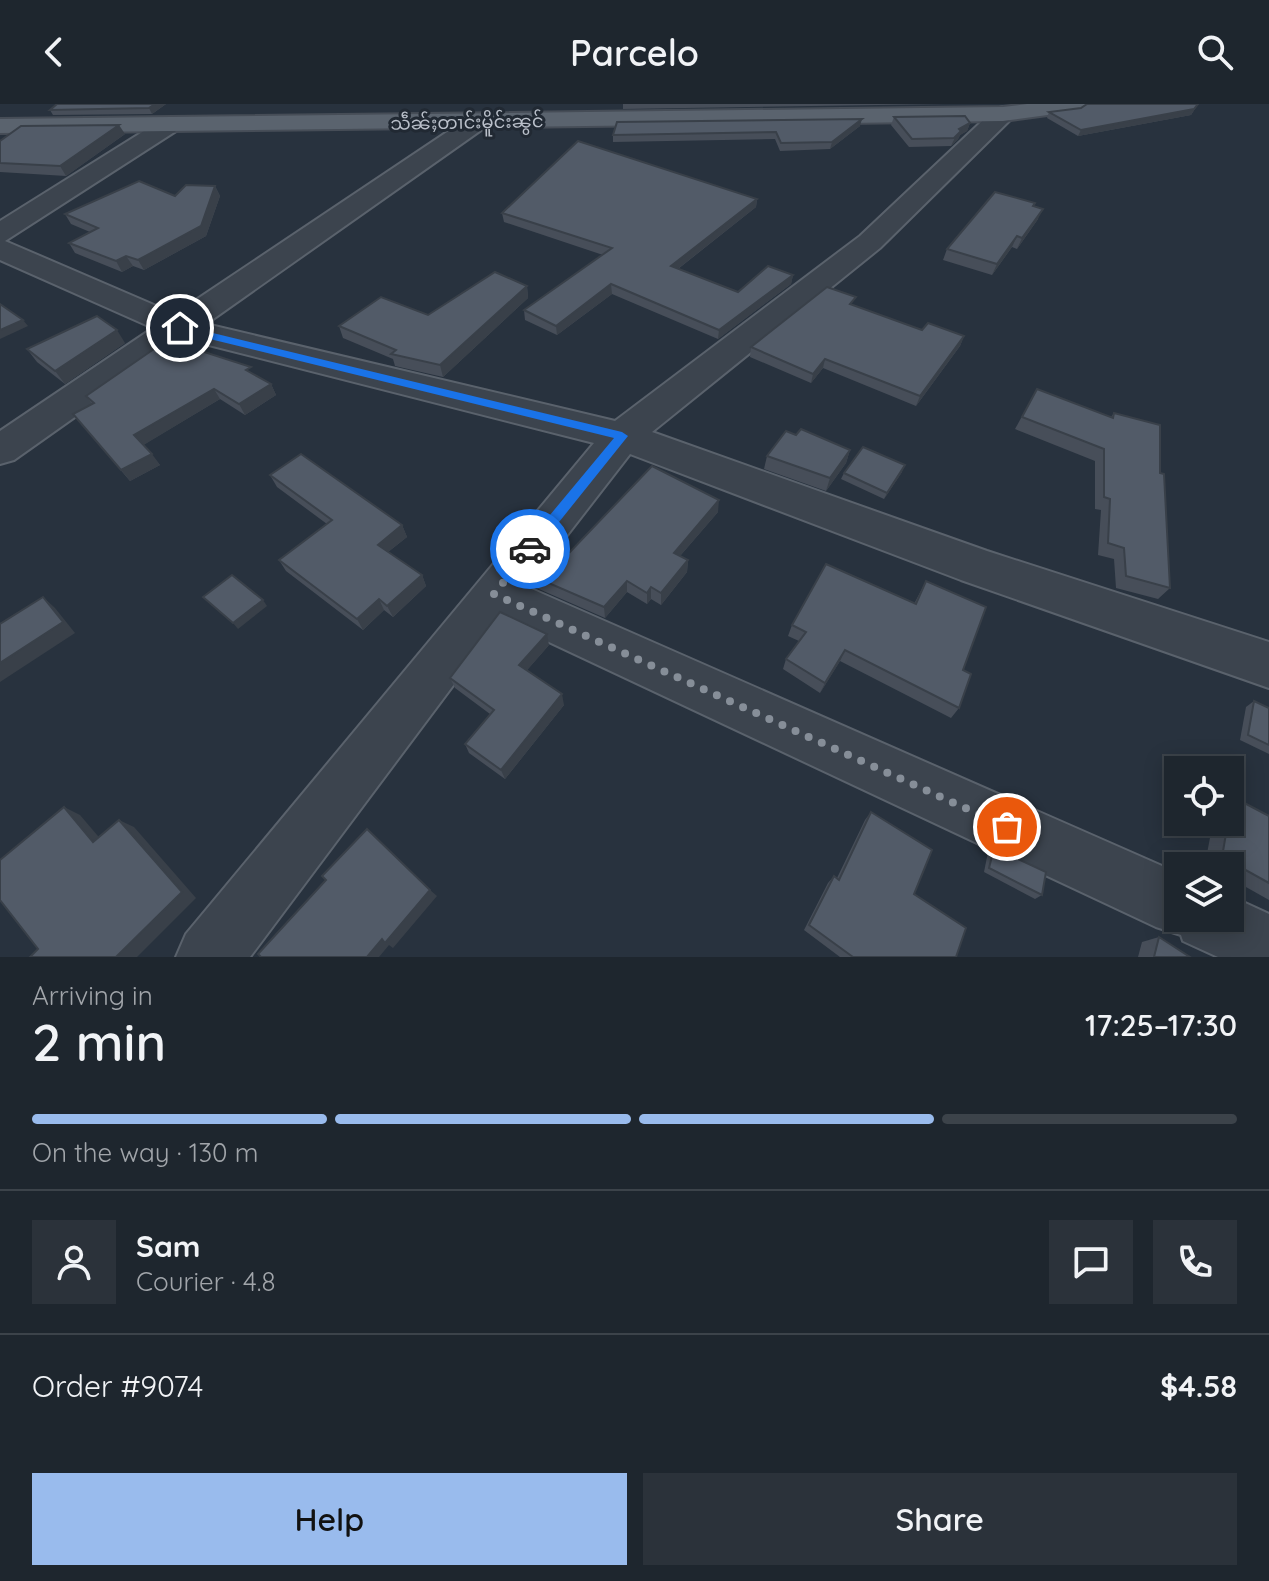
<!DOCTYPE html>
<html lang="en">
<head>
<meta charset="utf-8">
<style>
  :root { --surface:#1e262e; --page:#2b323a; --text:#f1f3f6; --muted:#a1a5aa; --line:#3c434a; --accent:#99bbed }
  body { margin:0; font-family:Quicksand,"Noto Sans Myanmar",sans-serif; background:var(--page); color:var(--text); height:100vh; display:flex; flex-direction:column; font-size:30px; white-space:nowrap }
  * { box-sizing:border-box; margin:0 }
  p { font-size:26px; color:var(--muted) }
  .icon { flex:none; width:44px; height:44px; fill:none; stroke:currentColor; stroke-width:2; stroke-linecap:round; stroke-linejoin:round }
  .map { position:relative; height:853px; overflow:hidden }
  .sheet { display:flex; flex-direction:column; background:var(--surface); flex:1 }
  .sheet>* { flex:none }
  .tools { position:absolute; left:1164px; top:652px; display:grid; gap:16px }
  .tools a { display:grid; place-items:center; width:80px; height:80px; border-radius:0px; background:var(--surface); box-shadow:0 4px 20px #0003,0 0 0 2px var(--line); font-size:40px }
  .pin { position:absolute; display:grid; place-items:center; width:68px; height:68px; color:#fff; margin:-34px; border:4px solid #fff; border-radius:50%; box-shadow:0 2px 8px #0007 }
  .courier { position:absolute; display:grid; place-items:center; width:80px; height:80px; margin:-40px; border:6px solid #1a73e8; border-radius:50%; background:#fff; color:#222; box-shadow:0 2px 10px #0007 }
  .summary em { font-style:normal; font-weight:600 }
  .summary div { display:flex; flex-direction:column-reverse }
  .summary { display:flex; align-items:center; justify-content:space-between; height:136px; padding:0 32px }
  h1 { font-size:52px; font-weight:600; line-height:60px }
  .bar { display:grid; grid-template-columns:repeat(4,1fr); gap:12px 8px; align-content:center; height:96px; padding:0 32px }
  .bar i { height:10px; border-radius:6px; background:var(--line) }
  .bar .on { background:var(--accent) }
  .bar p { grid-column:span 4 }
  .line { display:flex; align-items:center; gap:20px; padding:0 32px; border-top:2px solid var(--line) }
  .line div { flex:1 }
  .round { display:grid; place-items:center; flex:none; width:84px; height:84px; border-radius:0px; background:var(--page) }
  .primary-button { display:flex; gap:16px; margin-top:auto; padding:16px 32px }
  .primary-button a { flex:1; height:92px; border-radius:0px; background:var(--accent); color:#111; font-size:32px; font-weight:600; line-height:92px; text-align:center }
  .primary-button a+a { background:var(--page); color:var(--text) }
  header { display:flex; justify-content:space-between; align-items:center; height:104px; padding:0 32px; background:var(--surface); font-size:36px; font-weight:600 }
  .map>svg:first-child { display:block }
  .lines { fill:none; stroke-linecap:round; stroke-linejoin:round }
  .minor-casing { stroke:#5a626c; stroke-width:4 }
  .major-casing { stroke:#464d57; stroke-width:4 }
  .minor { fill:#3c444e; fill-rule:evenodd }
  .major { fill:#5a636e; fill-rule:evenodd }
  .wall { fill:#474e59 }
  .shaded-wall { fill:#394049 }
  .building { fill:#525b68; stroke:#394049; stroke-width:2 }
  .route { fill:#1a73e8 }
  .done { stroke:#868e98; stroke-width:8; stroke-dasharray:0 14.4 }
  .labels { text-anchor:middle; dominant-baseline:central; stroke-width:6; stroke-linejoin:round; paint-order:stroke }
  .far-street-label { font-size:18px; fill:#b9bfc9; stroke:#212933 }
</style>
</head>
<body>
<header><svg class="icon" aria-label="back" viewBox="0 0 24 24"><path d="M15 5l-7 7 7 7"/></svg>Parcelo<svg class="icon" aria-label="search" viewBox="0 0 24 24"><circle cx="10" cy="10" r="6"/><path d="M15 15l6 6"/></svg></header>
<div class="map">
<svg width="1269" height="853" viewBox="0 0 1269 853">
  <rect width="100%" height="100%" fill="#28323e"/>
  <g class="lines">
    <!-- minor casing -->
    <g class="minor-casing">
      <polygon id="minor" points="1003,3 1011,5 1014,10 1011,15 880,144 652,328 987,447 1269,538 1269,584 961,476 630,350 527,483 1178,769 1178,814 1230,814 1230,792 1269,810 1269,853 1218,853 1183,837 1181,831 1156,823 502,516 250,853 176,853 186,830 594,339 185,235 14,356 0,360 0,327 153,224 0,156 0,117 160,17 176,17 180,22 176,27 5,137 175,210 468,14 484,14 488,19 484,24 206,220 615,317 860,132 995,5"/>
    </g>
    <!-- major casing -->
    <g class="major-casing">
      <polygon id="major" points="1027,0 1088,0 1077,7 1003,17 0,29 0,15 1003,3"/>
    </g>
    <!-- minor -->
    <use href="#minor" class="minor"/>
    <!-- major -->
    <use href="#major" class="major"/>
  </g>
  <!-- wall -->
  <g class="wall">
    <polygon points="57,0 166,0 152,10 53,11 50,6"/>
    <polygon points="623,0 946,0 623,5"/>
    <polygon points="1198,0 1191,11 1078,32 1047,14 1049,8 1081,4"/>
    <polygon points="894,13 970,19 967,27 960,31 958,35 951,42 909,43 891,21"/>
    <polygon points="860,22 830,45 780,47 775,35 613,38 613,31"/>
    <polygon points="125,30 66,72 0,68 0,37"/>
    <polygon points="215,82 220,92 206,132 144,166 133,162 122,168 75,149 69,139 90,128 71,120 65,110 175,92"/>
    <polygon points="757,95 756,103 678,165 738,188 793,171 791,180 718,235 612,190 557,231 525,216 524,206 603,151 504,118 502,109"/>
    <polygon points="1034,102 1038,115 1017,145 1012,143 992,171 943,156 947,145"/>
    <polygon points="527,182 528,194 443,273 395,262 393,255 343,234 339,222 428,211"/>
    <polygon points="854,201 922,226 964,232 960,242 916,302 823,264 811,279 750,253 751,243"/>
    <polygon points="125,239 65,280 37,258 27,245"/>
    <polygon points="255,271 271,280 276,291 245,311 220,295 143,341 160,361 130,377 73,310 92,300 86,292"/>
    <polygon points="1037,285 1111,313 1114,309 1160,369 1170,484 1158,495 1116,484 1114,455 1098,451 1101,406 1095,405 1095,357 1015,325"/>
    <polygon points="796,331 850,346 846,359 826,387 764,365 767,352"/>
    <polygon points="902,368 884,395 841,375 844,369"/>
    <polygon points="270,371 402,421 407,433 388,448 422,471 426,482 393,513 384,506 363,526 286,467 279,456 327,420 277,383"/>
    <polygon points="718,408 680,452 688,456 687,468 661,501 651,495 647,500 627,488 605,514 532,482 530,471 570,448"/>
    <polygon points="926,477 963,566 959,604 951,614 840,557 820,589 783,565 786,555 799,537 788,532 792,521 914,500"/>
    <polygon points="549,541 527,566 564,601 505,675 469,649 465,640 490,610 455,584 450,574"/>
    <polygon points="1254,597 1269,604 1269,650 1240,636 1246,603"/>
    <polygon points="1233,693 1269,712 1269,796 1230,774 1230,762 1209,762 1205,760 1213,718 1230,718 1230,695"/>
    <polygon points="871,708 914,790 956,853 840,853 804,826 828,779 834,772 837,774 865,716"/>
    <polygon points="994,744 1042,791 1035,795 984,768 988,748"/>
    <polygon points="1159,833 1190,853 1138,853 1142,838"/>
  </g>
  <!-- shaded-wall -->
  <g class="shaded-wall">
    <polygon points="155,0 166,0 152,10 149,4"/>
    <polygon points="1198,0 1191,11 1078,32 1081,26"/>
    <polygon points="862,15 860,22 830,45 832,38"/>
    <polygon points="970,19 967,27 960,31 958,35 951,42 959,25"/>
    <polygon points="119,21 125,30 66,72 60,62"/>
    <polygon points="215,82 220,92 206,132 144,166 138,156"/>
    <polygon points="757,95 756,103 670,171 671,162"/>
    <polygon points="1043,105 1038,115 1017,145 1022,134"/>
    <polygon points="1017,132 1012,143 992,171 997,160"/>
    <polygon points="126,152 133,162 122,168 116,157"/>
    <polygon points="793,171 791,180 718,235 719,226"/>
    <polygon points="611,180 612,190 557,231 556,222"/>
    <polygon points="527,182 528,194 443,273 440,261"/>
    <polygon points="23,216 28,222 0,235 0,226"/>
    <polygon points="117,226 125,239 65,280 55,267"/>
    <polygon points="964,232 960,242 916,302 920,292"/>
    <polygon points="825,255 823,264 811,279 813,270"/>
    <polygon points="271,280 276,291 245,311 239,300"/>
    <polygon points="214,285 220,295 142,342 134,331"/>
    <polygon points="850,346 846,359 826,387 830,374"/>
    <polygon points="152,350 160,361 130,377 121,366"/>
    <polygon points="905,361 902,368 884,395 887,389"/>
    <polygon points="719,396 718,408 673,460 674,449"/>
    <polygon points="402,421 407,433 383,452 378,441"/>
    <polygon points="688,456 687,468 661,501 661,489"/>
    <polygon points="422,471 426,482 393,513 387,502"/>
    <polygon points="627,477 627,488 605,514 604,503"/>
    <polygon points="651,483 651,495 647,500 647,489"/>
    <polygon points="43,493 55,504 75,529 0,578 0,559"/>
    <polygon points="379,495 384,506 363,526 357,515"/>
    <polygon points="263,496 267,502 238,525 233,519"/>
    <polygon points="547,530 549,541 522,572 519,561"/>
    <polygon points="845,546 840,557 820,589 825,579"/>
    <polygon points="562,590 564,601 505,675 501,666"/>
    <polygon points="64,703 80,711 109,745 93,738"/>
    <polygon points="119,716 134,723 196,794 137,853 116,853"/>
    <polygon points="430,786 437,792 393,844 389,841 379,853 367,853 382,835"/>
  </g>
  <!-- building -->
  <g class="building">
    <polygon points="57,0 155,0 149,4 50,6"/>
    <polygon points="1087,0 1198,0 1194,5 1081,26 1049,8 1081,4"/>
    <polygon points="965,12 970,19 959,25 961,27 954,34 912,35 894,13"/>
    <polygon points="862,15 832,38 781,39 776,28 613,31 617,18"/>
    <polygon points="119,21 60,62 0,59 0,37 21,22"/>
    <polygon points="578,37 757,95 671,162 738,188 768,162 793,171 719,226 611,180 556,222 524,206 612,144 502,109"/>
    <polygon points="139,77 175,92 186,81 215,82 201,122 138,156 126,152 116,157 69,139 98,124 65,110"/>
    <polygon points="995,88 1035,99 1033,102 1043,105 1022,134 1017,132 997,160 947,145"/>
    <polygon points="495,168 527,182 440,261 391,250 396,246 339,222 381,193 428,211"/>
    <polygon points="827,183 856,193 850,200 922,226 928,219 964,232 920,292 825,255 813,270 751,243"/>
    <polygon points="0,200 23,216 0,226"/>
    <polygon points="97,212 117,226 55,267 27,245"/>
    <polygon points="167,236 251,263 246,266 271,280 239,300 214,285 134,331 152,350 121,366 73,310 94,299 86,292"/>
    <polygon points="1037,285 1113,314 1114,309 1160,321 1160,369 1164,370 1170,484 1126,472 1124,444 1108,439 1110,395 1104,393 1104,345 1022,313"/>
    <polygon points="801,325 850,346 830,374 767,352 786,327 796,331"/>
    <polygon points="863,343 905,361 887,389 844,369"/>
    <polygon points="301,350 402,421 378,441 422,471 387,502 379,495 357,515 279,456 332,416 270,371"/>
    <polygon points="652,362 719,396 674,449 688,456 661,489 651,483 647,489 627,477 604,503 530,471 559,441 570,448"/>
    <polygon points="826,460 916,500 926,477 986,503 963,566 971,570 959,604 845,546 825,579 786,555 806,528 792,521"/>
    <polygon points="232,471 263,496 233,519 203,493"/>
    <polygon points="43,493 63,518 0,559 0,520"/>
    <polygon points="500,508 547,530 519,561 562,590 501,666 465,640 494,606 450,574"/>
    <polygon points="1254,597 1269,604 1269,641 1248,631"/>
    <polygon points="1233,693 1269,712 1269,779 1222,753 1228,718 1230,718 1230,710"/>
    <polygon points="64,703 93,738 119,716 182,788 116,853 30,853 38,845 0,796 0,756"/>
    <polygon points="871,708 932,746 914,790 966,824 956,853 853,853 809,821 834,772 839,776"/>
    <polygon points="367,725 430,786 385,839 382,835 367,853 261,853 258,850 326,776 322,772"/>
    <polygon points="994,744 1046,768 1042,791 989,764"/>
    <polygon points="1159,833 1190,853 1154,853"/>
  </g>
  <!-- route -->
  <polygon class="route" points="180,221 622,328 628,332 535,448 530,450 523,445 525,441 614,334 177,227"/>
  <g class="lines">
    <!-- done -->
    <polyline class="done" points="530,445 494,490 1007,723"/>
  </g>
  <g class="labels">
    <!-- far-street labels -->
    <g class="far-street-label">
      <text transform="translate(467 18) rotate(-1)">သဵၼ်ႈတၢင်းမိူင်းၼွင်</text>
    </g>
  </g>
</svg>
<div class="tools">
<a><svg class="icon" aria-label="locate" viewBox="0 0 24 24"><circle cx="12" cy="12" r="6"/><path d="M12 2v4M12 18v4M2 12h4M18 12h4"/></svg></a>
<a><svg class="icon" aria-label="layers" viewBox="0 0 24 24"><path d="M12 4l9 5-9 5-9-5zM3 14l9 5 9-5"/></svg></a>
</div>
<div class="pin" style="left:1007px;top:723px;background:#ea580c"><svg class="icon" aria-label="bag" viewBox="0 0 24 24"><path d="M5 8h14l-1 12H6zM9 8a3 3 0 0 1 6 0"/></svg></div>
<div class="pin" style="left:180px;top:224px;background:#1f2937"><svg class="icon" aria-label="home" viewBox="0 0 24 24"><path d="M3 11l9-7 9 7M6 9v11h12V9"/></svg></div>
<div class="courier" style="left:530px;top:445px"><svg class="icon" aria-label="car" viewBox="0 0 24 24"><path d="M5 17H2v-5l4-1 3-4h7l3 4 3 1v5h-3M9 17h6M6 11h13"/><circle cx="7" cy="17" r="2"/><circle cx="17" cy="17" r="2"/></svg></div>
</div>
<section class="sheet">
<div class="summary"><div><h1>2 min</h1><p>Arriving in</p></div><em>17:25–17:30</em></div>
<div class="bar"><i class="on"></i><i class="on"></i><i class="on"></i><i></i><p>On the way · 130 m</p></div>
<div class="line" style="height:144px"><a class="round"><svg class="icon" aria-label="person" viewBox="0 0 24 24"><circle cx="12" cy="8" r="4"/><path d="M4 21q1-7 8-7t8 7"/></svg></a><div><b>Sam</b><p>Courier · 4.8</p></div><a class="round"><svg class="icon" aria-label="chat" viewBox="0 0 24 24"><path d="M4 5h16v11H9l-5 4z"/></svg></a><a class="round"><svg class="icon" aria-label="phone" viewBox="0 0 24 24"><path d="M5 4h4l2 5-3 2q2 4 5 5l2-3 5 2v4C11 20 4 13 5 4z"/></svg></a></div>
<div class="line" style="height:104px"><div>Order #9074</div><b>$4.58</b></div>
<div class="primary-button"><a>Help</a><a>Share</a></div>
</section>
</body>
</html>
